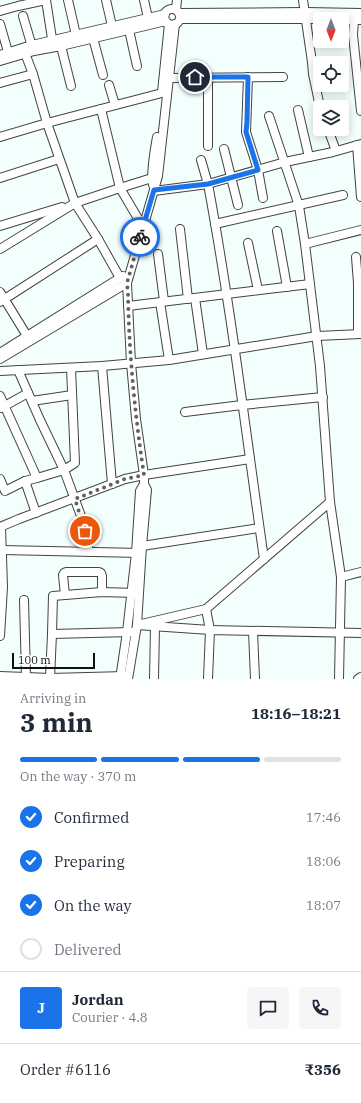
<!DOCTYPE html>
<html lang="en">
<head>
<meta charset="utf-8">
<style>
  :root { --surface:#fff; --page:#f6f6f7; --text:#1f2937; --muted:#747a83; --line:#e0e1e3; --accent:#1a73e8 }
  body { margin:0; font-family:"IBM Plex Serif",serif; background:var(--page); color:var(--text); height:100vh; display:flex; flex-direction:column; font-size:15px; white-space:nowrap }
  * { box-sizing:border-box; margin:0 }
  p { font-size:13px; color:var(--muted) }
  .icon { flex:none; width:22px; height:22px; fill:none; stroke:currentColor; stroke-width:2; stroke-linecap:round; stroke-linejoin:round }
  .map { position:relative; height:679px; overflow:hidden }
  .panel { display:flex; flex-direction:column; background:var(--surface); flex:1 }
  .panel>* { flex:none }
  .needle { width:26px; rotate:180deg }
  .controls { position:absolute; left:313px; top:12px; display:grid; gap:8px }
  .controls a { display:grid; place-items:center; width:36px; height:36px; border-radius:4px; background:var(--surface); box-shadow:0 2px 10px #0003; font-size:20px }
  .scale { position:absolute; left:12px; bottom:10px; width:83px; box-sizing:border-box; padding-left:4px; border:2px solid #101010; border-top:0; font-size:11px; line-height:14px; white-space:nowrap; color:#101010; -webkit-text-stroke:3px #fff; paint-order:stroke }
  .pin { position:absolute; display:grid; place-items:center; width:34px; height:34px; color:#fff; margin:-17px; border:2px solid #fff; border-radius:50%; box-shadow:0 1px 4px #0007 }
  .courier { position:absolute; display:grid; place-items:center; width:40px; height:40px; margin:-20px; border:3px solid #1a73e8; border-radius:50%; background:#fff; color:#222; box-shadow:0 1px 5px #0007 }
  .overview em { font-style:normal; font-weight:700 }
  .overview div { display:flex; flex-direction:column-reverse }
  .overview { display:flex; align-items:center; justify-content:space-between; height:68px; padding:0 20px }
  h1 { font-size:26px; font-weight:700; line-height:30px }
  .bar { display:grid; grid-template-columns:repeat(4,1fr); gap:6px 4px; align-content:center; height:48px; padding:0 20px }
  .bar i { height:5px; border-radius:3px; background:var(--line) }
  .bar .selected { background:var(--accent) }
  .bar p { grid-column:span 4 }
  .line { display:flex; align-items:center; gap:10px; padding:0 20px; border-top:1px solid var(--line) }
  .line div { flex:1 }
  .round { display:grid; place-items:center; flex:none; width:42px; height:42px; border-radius:4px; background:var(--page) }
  ol { padding:0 20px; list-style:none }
  li { display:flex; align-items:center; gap:12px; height:44px }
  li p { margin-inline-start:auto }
  li .icon { padding:4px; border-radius:50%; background:var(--accent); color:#fff; stroke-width:4 }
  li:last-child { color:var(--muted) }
  li i { width:22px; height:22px; border:2px solid var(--line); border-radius:50% }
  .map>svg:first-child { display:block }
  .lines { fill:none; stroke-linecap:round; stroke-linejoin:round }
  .minor-casing { stroke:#434343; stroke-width:10 }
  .minor { stroke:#fff; stroke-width:8 }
  .done { stroke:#5f6463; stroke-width:4; stroke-dasharray:0 7.2 }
  .route { stroke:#1a73e8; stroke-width:5 }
</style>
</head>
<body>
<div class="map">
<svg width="361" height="679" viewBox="0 0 361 679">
  <rect width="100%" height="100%" fill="#f3fffd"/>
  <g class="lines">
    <!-- minor casing -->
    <g class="minor-casing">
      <g id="minor">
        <polyline points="46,0 53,45"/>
        <polyline points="68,0 76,35"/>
        <polyline points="106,0 112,26"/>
        <polyline points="144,0 148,18"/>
        <polyline points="303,0 312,62 313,74 320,107"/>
        <circle cx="172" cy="17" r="8"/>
        <polyline points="176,10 177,0"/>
        <polyline points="0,11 18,6 46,0"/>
        <polyline points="179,13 305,12 361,13"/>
        <polyline points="23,16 33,50"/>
        <polyline points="180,19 320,19"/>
        <polyline points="342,20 361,20"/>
        <polyline points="354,20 353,35 361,111"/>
        <polyline points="0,24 8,52"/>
        <polyline points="129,30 137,66"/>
        <polyline points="93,38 103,75"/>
        <polyline points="61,46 71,86"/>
        <polyline points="0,55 32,45 165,14"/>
        <polyline points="0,61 34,51 61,46 166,21"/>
        <polyline points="248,77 246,132 258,170 263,198"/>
        <polyline points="169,78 283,77"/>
        <polyline points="0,83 33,74"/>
        <polyline points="109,85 115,105"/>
        <polyline points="162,92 169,24"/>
        <polyline points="101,109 120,188 155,177"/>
        <polyline points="298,110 309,157"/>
        <polyline points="328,129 336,151"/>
        <polyline points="0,137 47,123 162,93"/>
        <polyline points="357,145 361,197"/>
        <polyline points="208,146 208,77"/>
        <polyline points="224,149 238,205"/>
        <polyline points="201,160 208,184 285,162 333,152 361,144"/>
        <polyline points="0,178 59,159"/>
        <path d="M153,185C150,174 155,149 157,137"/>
        <path d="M154,191L208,184C231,308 246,434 264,559"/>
        <polyline points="215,224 343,195"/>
        <polyline points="0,226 62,207"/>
        <polyline points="180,229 188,299"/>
        <polyline points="277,231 287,287"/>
        <polyline points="248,243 258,290"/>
        <polyline points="305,244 361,230"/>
        <polyline points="0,249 75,203 47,123 33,74 23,48"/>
        <polyline points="158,254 164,301"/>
        <polyline points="356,257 358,283"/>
        <polyline points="120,278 98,239 75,203 120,188 143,227"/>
        <polyline points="0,292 29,339"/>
        <polyline points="195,298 203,354"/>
        <polyline points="0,302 98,239"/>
        <polyline points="160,302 169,360"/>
        <polyline points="128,306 310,284"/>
        <polyline points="358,334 358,283 361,283"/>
        <polyline points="0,353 123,276"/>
        <polyline points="0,359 127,283"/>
        <polyline points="102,366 112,484"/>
        <polyline points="18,370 40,420 64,470 75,463 71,368"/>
        <polyline points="0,371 102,366 169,360 317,336 361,334"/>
        <polyline points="0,396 37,478 64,470 81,516 89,552"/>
        <polyline points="32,401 72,395"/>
        <polyline points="1,408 28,393"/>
        <polyline points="185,412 242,405 323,397"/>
        <polyline points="0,479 5,491 25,481 37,478"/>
        <polyline points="25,481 36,513"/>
        <polyline points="330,502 341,577"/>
        <polyline points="0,527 19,519 125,479 144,475 250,459"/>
        <polyline points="142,546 259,528"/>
        <polyline points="2,550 141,553"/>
        <polyline points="65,595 63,575 64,573 66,572 99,572 101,573 102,576 102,592"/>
        <polyline points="206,609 330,502 320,366 305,244 299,206 269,116"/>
        <polygon points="206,609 210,630 137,625"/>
        <polyline points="253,631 255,679"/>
        <polyline points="52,634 131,632"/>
        <polyline points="0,636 3,587 1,527"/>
        <polyline points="0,676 26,677 24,600"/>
        <polyline points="26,679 26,677 50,678 52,634 53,596 102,592 135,593"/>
        <polyline points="50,679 50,678 125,676"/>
        <polyline points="120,679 127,632 136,553 140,491 144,484"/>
        <polyline points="128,679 137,625 142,546 147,490 144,484 144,475 136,419 131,363 127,283 158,176 175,24"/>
        <polyline points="154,679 155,626"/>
        <polyline points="208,679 210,630 361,633"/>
        <polyline points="339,679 341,577 361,572"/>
        <polyline points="358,679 361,677"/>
      </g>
    </g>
    <!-- minor -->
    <use href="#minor" class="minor"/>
  </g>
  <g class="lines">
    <!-- done -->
    <path class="done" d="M85,531L75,499L125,479L144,475C135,415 129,355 128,294L127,283L140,237"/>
    <!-- route -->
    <polyline class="route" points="140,237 154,190 208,184 258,170 246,132 247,122 248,77 195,77"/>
  </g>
</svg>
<div class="controls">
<a><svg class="needle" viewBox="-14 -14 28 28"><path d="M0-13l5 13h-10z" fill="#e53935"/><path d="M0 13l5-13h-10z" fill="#747a83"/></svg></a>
<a><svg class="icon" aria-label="locate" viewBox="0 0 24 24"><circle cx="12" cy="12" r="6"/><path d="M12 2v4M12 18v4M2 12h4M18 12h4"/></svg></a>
<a><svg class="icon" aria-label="layers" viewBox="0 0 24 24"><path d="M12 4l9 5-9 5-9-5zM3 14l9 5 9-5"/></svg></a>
</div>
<div class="scale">100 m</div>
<div class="pin" style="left:85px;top:531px;background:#ea580c"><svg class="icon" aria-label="bag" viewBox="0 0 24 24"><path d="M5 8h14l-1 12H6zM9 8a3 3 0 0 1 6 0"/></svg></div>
<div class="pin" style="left:195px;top:77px;background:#1f2937"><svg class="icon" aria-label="home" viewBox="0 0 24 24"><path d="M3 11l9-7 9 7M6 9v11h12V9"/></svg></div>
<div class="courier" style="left:140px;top:237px"><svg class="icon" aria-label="bike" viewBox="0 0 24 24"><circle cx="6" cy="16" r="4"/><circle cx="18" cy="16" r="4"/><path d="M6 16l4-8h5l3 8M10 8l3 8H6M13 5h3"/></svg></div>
</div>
<section class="panel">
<div class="overview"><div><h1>3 min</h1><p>Arriving in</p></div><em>18:16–18:21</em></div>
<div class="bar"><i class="selected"></i><i class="selected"></i><i class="selected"></i><i></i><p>On the way · 370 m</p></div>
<ol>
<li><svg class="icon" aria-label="check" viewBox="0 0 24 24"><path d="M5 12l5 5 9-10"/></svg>Confirmed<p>17:46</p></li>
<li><svg class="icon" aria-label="check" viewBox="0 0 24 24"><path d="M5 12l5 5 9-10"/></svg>Preparing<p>18:06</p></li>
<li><svg class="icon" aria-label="check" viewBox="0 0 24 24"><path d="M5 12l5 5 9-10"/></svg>On the way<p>18:07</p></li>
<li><i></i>Delivered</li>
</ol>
<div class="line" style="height:72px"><b class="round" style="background:var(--accent);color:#fff">J</b><div><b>Jordan</b><p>Courier · 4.8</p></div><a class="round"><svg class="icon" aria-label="chat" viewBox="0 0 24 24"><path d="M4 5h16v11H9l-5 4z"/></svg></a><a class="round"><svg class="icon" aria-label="phone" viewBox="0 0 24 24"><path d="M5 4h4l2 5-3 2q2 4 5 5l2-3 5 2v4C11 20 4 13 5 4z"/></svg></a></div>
<div class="line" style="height:52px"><div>Order #6116</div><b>₹356</b></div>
</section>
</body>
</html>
